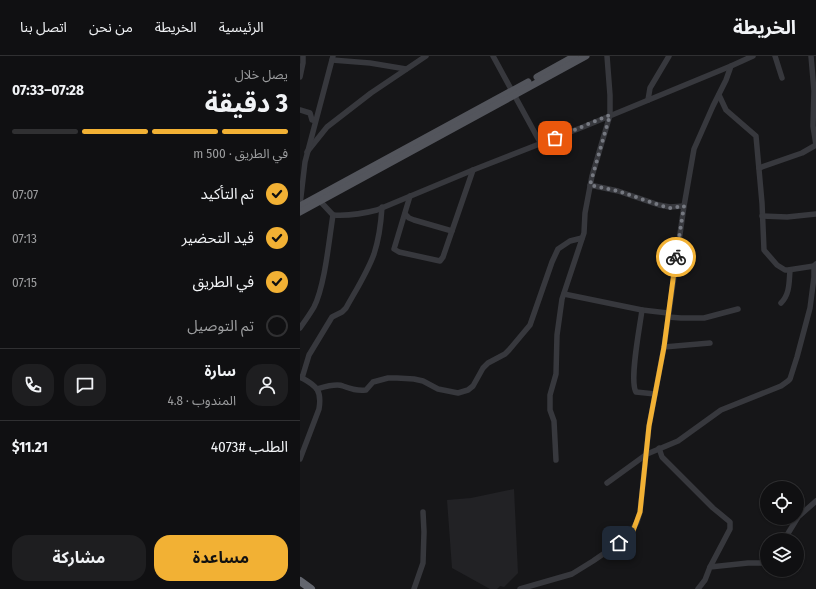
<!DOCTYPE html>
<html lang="ar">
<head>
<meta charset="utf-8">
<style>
  :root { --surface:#101012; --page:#1e1e20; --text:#f1f3f6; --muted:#9c9d9f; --line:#303032; --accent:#f2b134 }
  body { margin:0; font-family:"Fira Sans Condensed","Noto Sans Arabic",sans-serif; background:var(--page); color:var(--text); direction:rtl; height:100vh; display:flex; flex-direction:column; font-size:15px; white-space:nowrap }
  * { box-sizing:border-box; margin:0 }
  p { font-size:13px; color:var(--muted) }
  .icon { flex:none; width:22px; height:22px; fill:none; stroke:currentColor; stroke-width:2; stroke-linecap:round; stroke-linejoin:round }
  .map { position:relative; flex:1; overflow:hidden; direction:ltr }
  .side { display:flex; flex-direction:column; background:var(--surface); width:300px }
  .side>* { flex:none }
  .buttons { position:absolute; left:460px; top:425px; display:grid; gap:8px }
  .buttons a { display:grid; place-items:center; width:44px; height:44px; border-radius:50%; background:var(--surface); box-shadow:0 1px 3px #0004,0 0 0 1px var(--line); font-size:20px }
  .pin { position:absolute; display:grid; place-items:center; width:34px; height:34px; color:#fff; margin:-17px; border-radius:8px; box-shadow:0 2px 6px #0006 }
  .courier { position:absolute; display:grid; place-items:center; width:40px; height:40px; margin:-20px; border:3px solid #f2b134; border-radius:50%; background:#fff; color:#222; box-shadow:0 1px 5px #0007 }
  .head em { font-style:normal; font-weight:700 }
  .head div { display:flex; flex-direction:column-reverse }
  .head { display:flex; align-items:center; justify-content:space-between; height:68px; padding:0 12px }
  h1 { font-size:26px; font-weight:700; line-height:30px }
  .bar { display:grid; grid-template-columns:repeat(4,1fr); gap:6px 4px; align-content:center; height:48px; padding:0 12px }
  .bar i { height:5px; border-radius:3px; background:var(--line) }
  .bar .active { background:var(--accent) }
  .bar p { grid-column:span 4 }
  .line { display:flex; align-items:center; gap:10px; padding:0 12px; border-top:1px solid var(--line) }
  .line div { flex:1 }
  .round { display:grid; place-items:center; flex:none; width:42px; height:42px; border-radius:16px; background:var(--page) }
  ol { padding:0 12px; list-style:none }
  li { display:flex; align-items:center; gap:12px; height:44px }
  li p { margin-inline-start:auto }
  li .icon { padding:4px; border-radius:50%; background:var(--accent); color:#111; stroke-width:4 }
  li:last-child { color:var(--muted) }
  li i { width:22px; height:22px; border:2px solid var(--line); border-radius:50% }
  .action { display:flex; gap:8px; margin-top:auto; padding:8px 12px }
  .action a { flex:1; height:46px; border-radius:16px; background:var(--accent); color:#111; font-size:16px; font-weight:700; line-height:46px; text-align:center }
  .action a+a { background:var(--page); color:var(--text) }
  header { display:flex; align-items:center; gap:24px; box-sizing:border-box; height:56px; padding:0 20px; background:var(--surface); border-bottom:1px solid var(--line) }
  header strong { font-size:19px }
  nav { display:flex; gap:22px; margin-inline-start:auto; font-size:14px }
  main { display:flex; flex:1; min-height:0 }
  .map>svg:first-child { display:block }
  .built { fill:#222225 }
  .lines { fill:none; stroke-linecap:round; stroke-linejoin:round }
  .minor { stroke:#37383d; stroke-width:5.5 }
  .major { stroke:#53555c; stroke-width:7 }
  .highway { stroke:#63666e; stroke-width:8 }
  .done { stroke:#757880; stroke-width:4; stroke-dasharray:0 7.2 }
  .route { stroke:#f2b134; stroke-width:5 }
</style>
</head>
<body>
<header>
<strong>الخريطة</strong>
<nav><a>الرئيسية</a><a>الخريطة</a><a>من نحن</a><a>اتصل بنا</a></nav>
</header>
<main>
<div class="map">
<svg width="516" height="533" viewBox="0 0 516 533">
  <rect width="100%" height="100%" fill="#161618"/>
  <!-- built -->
  <polygon class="built" points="214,433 218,517 204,531 200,530 197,533 190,533 152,512 147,444 171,442"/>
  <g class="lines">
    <!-- minor -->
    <g class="minor">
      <polyline points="193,0 241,88"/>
      <polyline points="475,0 482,22"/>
      <polyline points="511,0 514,35 513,70 516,89"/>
      <polyline points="32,4 70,7 106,13"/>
      <polyline points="0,21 3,7 3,0"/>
      <polyline points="419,39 426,54 456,80 462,147 464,194 477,209 485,214 488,214 514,210 516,208"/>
      <polyline points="348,44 350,32 369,0"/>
      <polyline points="0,54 10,57 12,64 15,65"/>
      <polyline points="7,96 27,71 71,37 126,0"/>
      <polyline points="459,112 502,97 516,89"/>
      <polyline points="290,129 318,135 359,149 370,151 384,150"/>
      <polyline points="110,140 94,193 99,196 140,205 143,201 173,114"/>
      <polyline points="0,149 5,106 33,0"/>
      <polyline points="105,158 109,162 114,164 152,175"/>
      <path d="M33,159C49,160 62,158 77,154L173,114L283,71L431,10"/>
      <polyline points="462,160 487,161 516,158"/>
      <polyline points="264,238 342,254 368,257"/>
      <path d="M481,247C490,238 489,226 490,214"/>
      <path d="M342,254C340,270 329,325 336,336L355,338"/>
      <polyline points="368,261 381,262 404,262 438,253"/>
      <path d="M0,272C5,265 10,258 14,251C25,229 29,184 33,159L18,143"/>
      <polyline points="364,291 410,287"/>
      <path d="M0,321L2,322L9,299L32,261L42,256L46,252C56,234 67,217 74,198C79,183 81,167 82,151"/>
      <path d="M17,333C24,331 36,327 43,330C51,333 57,335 66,334L73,326L88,322H97L114,323L123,325L138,333L158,337L168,334L173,330L183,312L188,307L205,298L209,294L230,269L252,206L258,193L270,185L282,182"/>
      <polyline points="359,392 362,401 413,452 430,466 430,473 410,511"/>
      <path d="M0,403L19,353C22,335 17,330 2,322"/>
      <polyline points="256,404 254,365 250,354 250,339 256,318 257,279 262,243 284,177 285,157 292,120 310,59 310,39 307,0"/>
      <polyline points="307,427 347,398 378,385 421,354 481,330 488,325 490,323 497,301 510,252 514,221 514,210"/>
      <polyline points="484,484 498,461 516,445"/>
      <polyline points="114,533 123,507 124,476 123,456"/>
      <polyline points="220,533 272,518 293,505 328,481 337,466 340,456 349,370 364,291 384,150 394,93 413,50 426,24 431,10 453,0"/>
      <polyline points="398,533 405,524 410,511 448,507 463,507 467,506"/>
    </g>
    <!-- major -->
    <g class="major">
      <polyline points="237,21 275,0"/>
      <polyline points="0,150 228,26"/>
      <polyline points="0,156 286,0"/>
    </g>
    <!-- highway -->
    <polyline class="highway" points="0,525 11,533"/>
  </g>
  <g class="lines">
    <!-- done -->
    <polyline class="done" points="255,82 310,59 290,129 318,135 359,149 370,152 384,150 376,201"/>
    <!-- route -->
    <polyline class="route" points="319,487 328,481 333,475 340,456 349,370 364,291 376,201"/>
  </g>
</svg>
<div class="buttons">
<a><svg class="icon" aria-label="locate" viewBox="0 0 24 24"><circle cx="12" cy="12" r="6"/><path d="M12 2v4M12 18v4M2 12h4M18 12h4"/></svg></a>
<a><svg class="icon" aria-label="layers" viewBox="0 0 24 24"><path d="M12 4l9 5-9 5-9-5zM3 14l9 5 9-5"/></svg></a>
</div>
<div class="pin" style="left:255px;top:82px;background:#ea580c"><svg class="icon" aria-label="bag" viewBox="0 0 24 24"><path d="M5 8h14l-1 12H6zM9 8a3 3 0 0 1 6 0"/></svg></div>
<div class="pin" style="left:319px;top:487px;background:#1f2937"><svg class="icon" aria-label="home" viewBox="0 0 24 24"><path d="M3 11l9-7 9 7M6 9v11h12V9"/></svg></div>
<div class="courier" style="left:376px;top:201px"><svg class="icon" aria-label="bike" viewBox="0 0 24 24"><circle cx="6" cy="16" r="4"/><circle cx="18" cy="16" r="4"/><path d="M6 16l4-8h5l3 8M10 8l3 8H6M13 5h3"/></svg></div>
</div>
<section class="side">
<div class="head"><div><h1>3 دقيقة</h1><p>يصل خلال</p></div><em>07:28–07:33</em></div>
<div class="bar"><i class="active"></i><i class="active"></i><i class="active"></i><i></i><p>في الطريق · 500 m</p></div>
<ol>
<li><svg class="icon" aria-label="check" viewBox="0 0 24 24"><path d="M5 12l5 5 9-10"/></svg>تم التأكيد<p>07:07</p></li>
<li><svg class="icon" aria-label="check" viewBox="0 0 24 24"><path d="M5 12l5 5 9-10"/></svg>قيد التحضير<p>07:13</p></li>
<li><svg class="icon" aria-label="check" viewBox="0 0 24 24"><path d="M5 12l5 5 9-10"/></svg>في الطريق<p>07:15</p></li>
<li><i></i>تم التوصيل</li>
</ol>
<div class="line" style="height:72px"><a class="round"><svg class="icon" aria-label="person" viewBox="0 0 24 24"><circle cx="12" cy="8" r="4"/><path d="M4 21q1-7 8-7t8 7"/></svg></a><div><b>سارة</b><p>المندوب · 4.8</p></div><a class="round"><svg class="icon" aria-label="chat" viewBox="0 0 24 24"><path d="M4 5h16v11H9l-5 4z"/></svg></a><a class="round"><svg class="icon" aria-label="phone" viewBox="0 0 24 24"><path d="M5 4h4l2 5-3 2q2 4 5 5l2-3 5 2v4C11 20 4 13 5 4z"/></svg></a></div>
<div class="line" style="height:52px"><div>الطلب #4073</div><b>$11.21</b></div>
<div class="action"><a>مساعدة</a><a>مشاركة</a></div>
</section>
</main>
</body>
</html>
